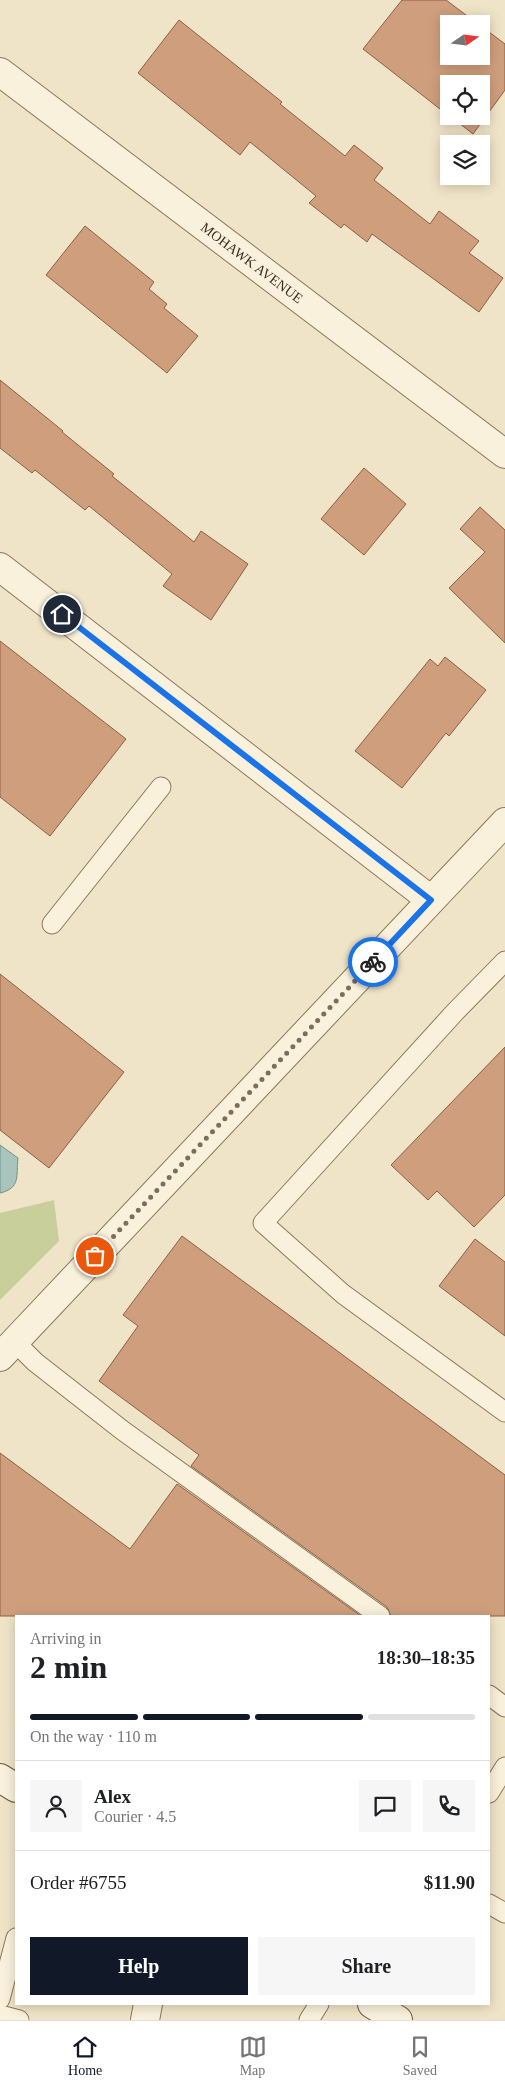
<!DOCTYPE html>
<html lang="en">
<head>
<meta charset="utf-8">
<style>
  :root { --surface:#fff; --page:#f6f6f6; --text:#202124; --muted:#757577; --line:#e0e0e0; --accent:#111827 }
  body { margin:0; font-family:"Times New Roman",serif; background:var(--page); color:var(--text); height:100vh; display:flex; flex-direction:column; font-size:19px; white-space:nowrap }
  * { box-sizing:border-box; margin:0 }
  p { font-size:16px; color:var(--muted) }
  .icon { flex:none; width:28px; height:28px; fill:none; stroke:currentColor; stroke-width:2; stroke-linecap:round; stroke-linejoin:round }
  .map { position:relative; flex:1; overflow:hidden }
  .side { position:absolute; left:15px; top:1615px; width:475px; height:390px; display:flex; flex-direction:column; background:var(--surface); border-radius:0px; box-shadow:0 2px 12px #0003 }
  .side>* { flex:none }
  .needle { width:32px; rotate:76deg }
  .fabs { position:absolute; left:440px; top:15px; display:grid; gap:10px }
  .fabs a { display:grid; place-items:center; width:50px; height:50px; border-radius:0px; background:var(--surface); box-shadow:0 2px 12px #0003; font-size:25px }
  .pin { position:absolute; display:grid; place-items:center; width:42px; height:42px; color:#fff; margin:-21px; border:2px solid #fff; border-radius:50%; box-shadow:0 1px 5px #0007 }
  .courier { position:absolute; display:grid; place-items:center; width:50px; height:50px; margin:-25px; border:4px solid #1a73e8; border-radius:50%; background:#fff; color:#222; box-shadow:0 1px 6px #0007 }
  .headline em { font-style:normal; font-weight:800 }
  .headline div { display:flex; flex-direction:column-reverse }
  .headline { display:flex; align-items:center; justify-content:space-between; height:85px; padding:0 15px }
  h1 { font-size:32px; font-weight:800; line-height:38px }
  .bar { display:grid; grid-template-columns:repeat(4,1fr); gap:8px 5px; align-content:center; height:60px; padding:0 15px }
  .bar i { height:6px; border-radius:4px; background:var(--line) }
  .bar .on { background:var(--accent) }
  .bar p { grid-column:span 4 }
  .line { display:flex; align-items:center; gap:12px; padding:0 15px; border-top:1px solid var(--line) }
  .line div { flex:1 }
  .round { display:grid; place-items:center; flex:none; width:52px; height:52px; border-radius:0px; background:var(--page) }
  .button { display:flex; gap:10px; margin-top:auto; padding:10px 15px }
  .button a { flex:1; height:58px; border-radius:0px; background:var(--accent); color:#fff; font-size:20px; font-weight:800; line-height:58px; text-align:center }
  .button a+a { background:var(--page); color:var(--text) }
  .menu { display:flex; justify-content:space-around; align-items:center; height:70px; border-top:1px solid var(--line); background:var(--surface); font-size:14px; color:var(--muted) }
  .menu a { display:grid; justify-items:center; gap:2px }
  .menu .on { color:var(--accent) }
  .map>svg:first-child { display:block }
  .green { fill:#c9cf9b }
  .water { fill:#a9c4bc; stroke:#6f938a }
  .building { fill:#cf9f7d; stroke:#8d5f41 }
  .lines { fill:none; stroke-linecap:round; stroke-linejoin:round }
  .service-casing { stroke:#8d765c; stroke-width:21 }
  .minor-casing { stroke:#8d765c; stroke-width:30 }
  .secondary-casing { stroke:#6f573f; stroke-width:30 }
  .service { stroke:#faf1dc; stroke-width:19 }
  .minor { stroke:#faf1dc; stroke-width:28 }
  .secondary { stroke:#faf1dc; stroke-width:28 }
  .done { stroke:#7c6e5b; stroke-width:5; stroke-dasharray:0 9 }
  .route { stroke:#1a73e8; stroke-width:6 }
  .labels { text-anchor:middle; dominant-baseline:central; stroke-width:4.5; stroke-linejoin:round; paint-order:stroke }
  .street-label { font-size:14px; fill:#3d2e20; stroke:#f7eed8 }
</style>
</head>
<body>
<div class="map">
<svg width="505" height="2020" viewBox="0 0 505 2020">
  <rect width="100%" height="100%" fill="#f0e4c8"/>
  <!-- green -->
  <polygon class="green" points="54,1200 59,1241 0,1300 0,1213"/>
  <!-- water -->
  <path class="water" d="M0,1145L18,1158C16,1176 21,1188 0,1193Z"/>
  <!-- building -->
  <g class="building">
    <polygon points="402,0 446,0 478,24 449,24 449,56 481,56 481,26 505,44 505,90 473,134 450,116 481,116 481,84 449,84 449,116 363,49"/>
    <polygon points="179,20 282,102 280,104 345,156 354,145 383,168 374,180 430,224 439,211 479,241 469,253 503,278 479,312 372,234 367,242 344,224 341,228 309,203 316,196 250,142 240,155 138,73"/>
    <polygon points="85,226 154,282 149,289 167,304 164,308 198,336 167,373 46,275"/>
    <polygon points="0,380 63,431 62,432 114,474 112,476 194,542 201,531 248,564 211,620 163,586 172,574 89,506 85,510 35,470 32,473 0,448"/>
    <polygon points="364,468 406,504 364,555 321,519"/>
    <polygon points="480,507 505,530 505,643 449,588 485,552 460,529"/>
    <polygon points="0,641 126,739 50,836 0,797"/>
    <polygon points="445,657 486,690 449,736 446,733 402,788 355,751 430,659 438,666"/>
    <polygon points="0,974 124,1072 49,1168 0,1130"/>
    <polygon points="505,1047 505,1195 474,1227 437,1191 428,1200 391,1165"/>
    <polygon points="182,1236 505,1475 505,1616 391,1616 387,1607 191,1466 199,1455 99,1381 138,1326 123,1315"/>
    <polygon points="475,1239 505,1262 505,1336 439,1286"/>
    <polygon points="0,1453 130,1549 177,1484 361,1616 0,1616"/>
  </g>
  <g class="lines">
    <!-- service casing -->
    <g class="service-casing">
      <g id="service">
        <polyline points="52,924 161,787"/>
        <polyline points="505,961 455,1012 263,1223 343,1294 505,1412"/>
        <polyline points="15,1342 35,1362 122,1430 380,1616"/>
        <polyline points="489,1695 505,1707"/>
        <polyline points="489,1793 505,1767"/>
        <polyline points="489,1904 505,1913"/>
        <polyline points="0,1999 16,1938"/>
        <polyline points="0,2015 19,2020"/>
        <polyline points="309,2020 319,2004"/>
      </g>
    </g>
    <!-- minor casing -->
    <g class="minor-casing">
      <g id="minor">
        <path id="s1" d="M0,72L505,454"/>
        <polyline points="0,567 431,900"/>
        <polyline points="0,1357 505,822"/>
        <polyline points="145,2020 148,2004"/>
      </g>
    </g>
    <!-- secondary casing -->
    <g class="secondary-casing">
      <g id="secondary">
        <polyline points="0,1778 16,1788"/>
        <polyline points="372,2004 398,2020"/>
      </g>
    </g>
    <!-- service -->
    <use href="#service" class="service"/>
    <!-- minor -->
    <use href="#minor" class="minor"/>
    <!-- secondary -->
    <use href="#secondary" class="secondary"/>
  </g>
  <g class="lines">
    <!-- done -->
    <polyline class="done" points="95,1256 373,962"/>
    <!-- route -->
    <polyline class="route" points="62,614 431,900 373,962"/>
  </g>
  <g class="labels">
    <!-- street labels -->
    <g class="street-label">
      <text stroke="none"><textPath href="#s1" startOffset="316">MOHAWK AVENUE</textPath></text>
    </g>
  </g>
</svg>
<div class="fabs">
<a><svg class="needle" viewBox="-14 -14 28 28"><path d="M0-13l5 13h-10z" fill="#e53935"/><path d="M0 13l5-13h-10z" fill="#757577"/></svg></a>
<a><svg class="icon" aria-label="locate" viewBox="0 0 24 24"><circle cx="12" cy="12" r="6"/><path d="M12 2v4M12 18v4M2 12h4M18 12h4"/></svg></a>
<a><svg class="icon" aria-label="layers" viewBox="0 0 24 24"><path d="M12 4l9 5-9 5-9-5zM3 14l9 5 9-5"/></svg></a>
</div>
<div class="pin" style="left:95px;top:1256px;background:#ea580c"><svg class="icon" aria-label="bag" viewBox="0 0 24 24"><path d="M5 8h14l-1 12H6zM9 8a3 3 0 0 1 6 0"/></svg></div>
<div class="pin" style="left:62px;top:614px;background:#1f2937"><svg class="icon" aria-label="home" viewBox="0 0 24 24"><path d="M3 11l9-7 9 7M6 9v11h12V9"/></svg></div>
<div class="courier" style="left:373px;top:962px"><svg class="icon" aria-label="bike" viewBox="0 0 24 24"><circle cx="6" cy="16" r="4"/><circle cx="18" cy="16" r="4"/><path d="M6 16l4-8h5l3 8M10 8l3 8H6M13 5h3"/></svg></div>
<section class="side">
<div class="headline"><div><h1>2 min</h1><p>Arriving in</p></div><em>18:30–18:35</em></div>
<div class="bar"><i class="on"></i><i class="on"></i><i class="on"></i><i></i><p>On the way · 110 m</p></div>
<div class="line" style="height:90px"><a class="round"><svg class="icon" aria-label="person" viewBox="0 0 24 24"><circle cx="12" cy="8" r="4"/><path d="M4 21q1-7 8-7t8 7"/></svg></a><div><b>Alex</b><p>Courier · 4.5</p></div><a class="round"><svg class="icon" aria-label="chat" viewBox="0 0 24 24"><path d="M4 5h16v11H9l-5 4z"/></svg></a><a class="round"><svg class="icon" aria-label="phone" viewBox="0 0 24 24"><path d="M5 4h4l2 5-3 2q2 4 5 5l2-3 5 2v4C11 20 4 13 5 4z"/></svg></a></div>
<div class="line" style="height:65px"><div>Order #6755</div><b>$11.90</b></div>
<div class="button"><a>Help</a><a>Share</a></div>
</section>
</div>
<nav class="menu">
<a class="on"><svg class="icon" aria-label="home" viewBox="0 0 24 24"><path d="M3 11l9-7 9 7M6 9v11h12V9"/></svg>Home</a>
<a><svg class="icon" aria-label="map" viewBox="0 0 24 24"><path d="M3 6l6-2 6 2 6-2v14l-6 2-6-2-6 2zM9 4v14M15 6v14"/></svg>Map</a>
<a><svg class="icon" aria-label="saved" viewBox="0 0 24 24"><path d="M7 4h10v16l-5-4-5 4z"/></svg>Saved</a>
</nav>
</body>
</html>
